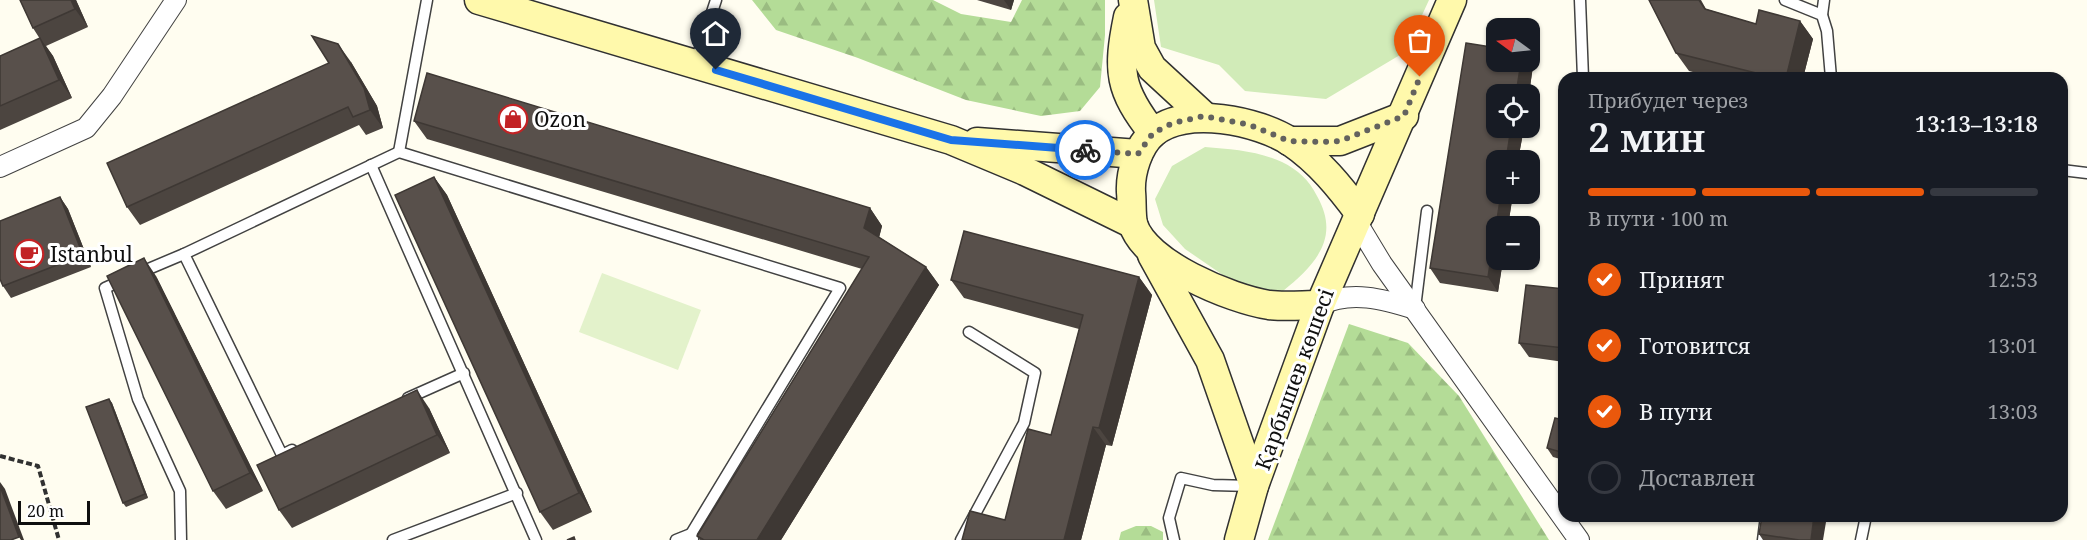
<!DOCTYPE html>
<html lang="ru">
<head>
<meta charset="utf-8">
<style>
  :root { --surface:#171b24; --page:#242831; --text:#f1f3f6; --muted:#9ea1a6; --line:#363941; --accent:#ea580c }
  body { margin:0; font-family:"Noto Serif",serif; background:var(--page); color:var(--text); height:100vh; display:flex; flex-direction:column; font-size:22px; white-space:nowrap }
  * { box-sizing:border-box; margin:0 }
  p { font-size:20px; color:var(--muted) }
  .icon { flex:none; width:33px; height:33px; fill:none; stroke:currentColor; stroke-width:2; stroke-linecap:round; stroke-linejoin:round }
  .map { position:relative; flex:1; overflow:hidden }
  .panel { position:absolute; left:1558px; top:72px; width:510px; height:450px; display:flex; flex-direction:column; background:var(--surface); border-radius:18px; box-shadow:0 2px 4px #0004 }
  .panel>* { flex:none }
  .needle { width:39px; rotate:285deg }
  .fabs { position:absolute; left:1486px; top:18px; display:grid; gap:12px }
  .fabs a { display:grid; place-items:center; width:54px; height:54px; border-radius:12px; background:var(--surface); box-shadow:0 2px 4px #0004; font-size:30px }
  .scale { position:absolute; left:18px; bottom:15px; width:72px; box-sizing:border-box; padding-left:6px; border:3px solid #0f0f0f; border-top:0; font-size:16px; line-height:21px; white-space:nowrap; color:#0f0f0f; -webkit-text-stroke:4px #fff; paint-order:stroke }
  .pin { position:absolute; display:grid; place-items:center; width:51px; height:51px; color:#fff; margin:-62px -26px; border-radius:50% 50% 50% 0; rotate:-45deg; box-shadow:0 0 6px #0007 }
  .pin .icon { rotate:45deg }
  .courier { position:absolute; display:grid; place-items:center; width:60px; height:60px; margin:-30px; border:4px solid #1a73e8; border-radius:50%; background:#fff; color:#222; box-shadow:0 2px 8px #0007 }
  .summary em { font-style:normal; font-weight:600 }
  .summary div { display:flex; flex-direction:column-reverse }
  .summary { display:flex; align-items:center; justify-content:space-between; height:102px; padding:0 30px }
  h1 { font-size:39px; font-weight:600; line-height:45px }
  .bar { display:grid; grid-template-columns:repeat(4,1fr); gap:9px 6px; align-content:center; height:72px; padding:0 30px }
  .bar i { height:8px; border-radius:4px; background:var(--line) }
  .bar .current { background:var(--accent) }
  .bar p { grid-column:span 4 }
  ol { padding:0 30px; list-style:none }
  li { display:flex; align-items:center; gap:18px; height:66px }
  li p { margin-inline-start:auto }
  li .icon { padding:6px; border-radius:50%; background:var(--accent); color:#fff; stroke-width:4 }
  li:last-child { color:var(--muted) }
  li i { width:33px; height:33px; border:3px solid var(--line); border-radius:50% }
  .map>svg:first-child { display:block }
  .grass { fill:#d1ebb8 }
  .forest { fill:url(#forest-firs) }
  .pitch { fill:#e3f2cb }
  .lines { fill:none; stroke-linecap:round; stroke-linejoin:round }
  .lane-casing { stroke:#424242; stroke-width:13 }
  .street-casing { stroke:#424242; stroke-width:22 }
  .secondary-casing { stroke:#313131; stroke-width:31 }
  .path { stroke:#313131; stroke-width:4; stroke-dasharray:6 3; stroke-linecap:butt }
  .lane { stroke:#fff; stroke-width:10 }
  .street { stroke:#fff; stroke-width:20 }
  .secondary { stroke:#fff9ab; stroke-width:28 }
  .wall { fill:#4c4540 }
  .shaded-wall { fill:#3e3834 }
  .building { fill:#58504b; stroke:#3e3834; stroke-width:1.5 }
  .done { stroke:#63625e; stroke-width:6; stroke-dasharray:0 10.8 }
  .route { stroke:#1a73e8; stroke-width:8 }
  .labels { text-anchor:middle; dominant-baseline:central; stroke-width:6; stroke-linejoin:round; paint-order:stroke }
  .poi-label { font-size:21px; fill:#0f0f0f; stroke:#fff; text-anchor:start }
  .street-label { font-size:21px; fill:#0f0f0f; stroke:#fff }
</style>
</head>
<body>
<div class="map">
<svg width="2087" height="540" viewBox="0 0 2087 540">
  <defs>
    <pattern id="forest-firs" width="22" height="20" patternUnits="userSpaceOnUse" patternTransform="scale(1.5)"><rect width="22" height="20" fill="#b4dc97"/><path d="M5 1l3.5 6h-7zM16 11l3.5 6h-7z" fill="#9abc81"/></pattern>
  </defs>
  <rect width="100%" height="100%" fill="#fffdf0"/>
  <!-- grass -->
  <g class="grass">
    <polygon points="1154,0 1429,0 1405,52 1326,99 1245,91 1219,65 1161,47"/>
    <path d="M1205,147C1231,149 1258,151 1282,162C1298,170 1309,180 1317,196C1341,238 1315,265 1283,291L1262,292L1233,282L1185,249L1163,225L1155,199L1172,166Z"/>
  </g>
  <!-- forest -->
  <g class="forest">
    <polygon points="752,0 933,0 961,14 1011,22 1022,0 1105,0 1105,35 1100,87 1080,111 1041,116 966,100 858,58 776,30"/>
    <polygon points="1349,324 1408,343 1459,396 1549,540 1268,540"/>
    <polygon points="1136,526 1151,526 1163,532 1163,540 1119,540 1121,532"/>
  </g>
  <!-- pitch -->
  <polygon class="pitch" points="602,273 701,310 678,370 579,332"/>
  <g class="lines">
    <!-- lane casing -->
    <g class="lane-casing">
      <g id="lane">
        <polyline points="427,0 399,152 840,288 691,534"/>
        <polyline points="1580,0 1583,78"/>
        <polyline points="1785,0 1822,15 1827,31 1831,78"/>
        <polyline points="1822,15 1824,0"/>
        <polyline points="695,64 716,0"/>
        <polyline points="371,165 536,540"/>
        <polyline points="2062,170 2087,173"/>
        <polyline points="139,273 184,254"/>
        <polyline points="125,279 105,288 138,399 180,491 181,540"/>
        <polyline points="1415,308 1427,211"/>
        <polyline points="408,398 464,373"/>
        <polyline points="292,450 282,455 184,254 399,152"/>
        <polyline points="393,540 517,493"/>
        <polyline points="676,540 691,534 693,539"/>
        <polyline points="961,540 1024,423 1035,373 969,332"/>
        <polyline points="1174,540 1169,518 1181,478 1213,485 1251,486"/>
        <polyline points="1763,540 1766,516"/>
        <polyline points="1861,540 1866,516"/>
      </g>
    </g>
    <!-- street casing -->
    <g class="street-casing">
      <g id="street">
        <polyline points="0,167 86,128 112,96 176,0"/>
        <polyline points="1356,221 1382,264 1579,540"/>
        <path d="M1320,305C1351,290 1383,299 1415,309"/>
      </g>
    </g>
    <!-- secondary casing -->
    <g class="secondary-casing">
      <g id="secondary">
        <polyline points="479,0 951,140 1025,171 1133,224"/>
        <polyline points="1133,0 1141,48 1152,68 1204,116"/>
        <path d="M1128,17C1117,71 1119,90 1153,133"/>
        <polyline points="1289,141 1340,141 1404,116"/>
        <polyline points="977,142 1138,154"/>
        <polyline points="1152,255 1210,360 1254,486"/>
        <path d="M1320,305C1303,305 1286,307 1269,305C1231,299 1145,264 1133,224C1131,214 1132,202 1131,192C1130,173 1138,146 1153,133C1185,105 1259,121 1291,142C1319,161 1340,187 1360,214"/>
        <polyline points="1239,540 1254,486 1320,305 1452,0"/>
      </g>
    </g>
    <!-- path -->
    <polyline class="path" points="0,456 38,466 59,540"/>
    <!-- lane -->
    <use href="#lane" class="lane"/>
    <!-- street -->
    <use href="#street" class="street"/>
    <!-- secondary -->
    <use href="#secondary" class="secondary"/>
  </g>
  <!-- wall -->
  <g class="wall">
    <polygon points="20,0 76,0 88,27 46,46 53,56 72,98 0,130 0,56 40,39 33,28"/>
    <polygon points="977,0 1014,0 1011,10"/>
    <polygon points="1649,0 1701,0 1706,9 1756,24 1800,21 1813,39 1803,78 1716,78 1689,71 1676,53"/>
    <polygon points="1466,43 1497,48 1497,62 1530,62 1533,66 1529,94 1497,94 1497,128 1524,128 1518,160 1497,160 1497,194 1513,194 1508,226 1497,226 1497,260 1503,260 1498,292 1440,283 1430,268"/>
    <polygon points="351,62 377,106 383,128 366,135 359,125 140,225 127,207"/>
    <polygon points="414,121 870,208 882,226 879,237 926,267 939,285 781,540 700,540 697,536 862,269 427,139"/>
    <polygon points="434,177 447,195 592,512 553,530 540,512"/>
    <polygon points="60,197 68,209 91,267 11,298 3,286"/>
    <polygon points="156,276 263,491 226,509 213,491"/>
    <polygon points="1139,277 1152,295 1112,446 1106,445 1081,540 962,540 1005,520 1051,435 1079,329 964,298 951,280"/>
    <polygon points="1564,289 1564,362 1529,357 1519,343"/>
    <polygon points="109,399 112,403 148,498 126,507 123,503"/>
    <polygon points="429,408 450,453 292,528 279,510"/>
    <polygon points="1564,420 1564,460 1553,457 1547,448"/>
    <polygon points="1759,534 1823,540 1763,540"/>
  </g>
  <!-- shaded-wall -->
  <g class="shaded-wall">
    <polygon points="71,0 76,0 88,27 75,9"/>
    <polygon points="1004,0 1014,0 1011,10"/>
    <polygon points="1800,21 1813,39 1803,78 1786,78"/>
    <polygon points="40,38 53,56 72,98 59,80"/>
    <polygon points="338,44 351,62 377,106 383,128 370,110"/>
    <polygon points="1521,62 1530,62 1533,66 1529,94 1516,94"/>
    <polygon points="1511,128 1524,128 1518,160 1506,160"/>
    <polygon points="434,177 447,195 592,512 579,493"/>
    <polygon points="1501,194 1513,194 1508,226 1497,226 1497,260 1503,260 1498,292 1488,277"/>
    <polygon points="60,197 68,209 91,267 83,255"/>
    <polygon points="870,208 882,226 877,246 864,228"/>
    <polygon points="144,258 156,276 263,491 250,473"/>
    <polygon points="926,267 939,285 781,540 757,540"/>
    <polygon points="1139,277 1152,295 1112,446 1099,428"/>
    <polygon points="417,390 429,408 450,453 437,435"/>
    <polygon points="109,399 112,403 148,498 145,494"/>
    <polygon points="1093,427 1106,445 1081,540 1064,540"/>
    <polygon points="0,482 5,489 24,540 21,540 19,537 0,486"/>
    <polygon points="1814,516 1827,516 1823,540 1811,540"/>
  </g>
  <!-- building -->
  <g class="building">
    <polygon points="20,0 71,0 75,9 33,28"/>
    <polygon points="1649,0 1699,0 1705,9 1756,24 1759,10 1800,21 1786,78 1776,78 1676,53"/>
    <polygon points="312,36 338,44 364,88 370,110 353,117 348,107 127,207 107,163 329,63"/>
    <polygon points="40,38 59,80 0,106 0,56"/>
    <polygon points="1466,43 1497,48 1497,62 1521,62 1516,94 1497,94 1497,128 1511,128 1506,160 1497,160 1497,194 1501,194 1488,277 1430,268"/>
    <polygon points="427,73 870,208 864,228 926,267 757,540 704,540 697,536 869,257 414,121"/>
    <polygon points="434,177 579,493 540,512 395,195"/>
    <polygon points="60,197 83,255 3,286 0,279 0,221"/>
    <polygon points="964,231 1139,277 1099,428 1093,427 1064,540 962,540 970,511 1005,520 1028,429 1051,435 1083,315 951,280"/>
    <polygon points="144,258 250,473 213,491 107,276"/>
    <polygon points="1526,285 1564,289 1564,348 1519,343"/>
    <polygon points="417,390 437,435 279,510 257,465"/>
    <polygon points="109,399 145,494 123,503 86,407"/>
    <polygon points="1555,418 1564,420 1564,453 1547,448"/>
    <polygon points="0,486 19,537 11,540 0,540"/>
    <polygon points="1762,516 1814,516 1811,540 1799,540 1759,534"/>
    <polygon points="574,537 575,540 567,540"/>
  </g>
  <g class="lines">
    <!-- done -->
    <polyline class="done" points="1085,150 1138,154 1153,133 1173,123 1204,116 1250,125 1289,141 1323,142 1340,141 1404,116 1420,77"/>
    <!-- route -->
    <polyline class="route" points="716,70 951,140 1085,150"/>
  </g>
  <!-- icons -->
  <defs>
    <g id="shop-ring" transform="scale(1.5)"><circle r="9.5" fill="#fff" stroke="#c22325" stroke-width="1.5"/><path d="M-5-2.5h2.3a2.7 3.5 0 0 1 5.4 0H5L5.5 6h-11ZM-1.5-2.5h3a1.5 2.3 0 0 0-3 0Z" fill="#c22325"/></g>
    <g id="cafe-ring" transform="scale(1.5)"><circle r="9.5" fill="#fff" stroke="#c22325" stroke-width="1.5"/><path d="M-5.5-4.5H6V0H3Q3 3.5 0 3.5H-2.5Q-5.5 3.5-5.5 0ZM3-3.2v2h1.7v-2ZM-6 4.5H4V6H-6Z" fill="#c22325"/></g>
  </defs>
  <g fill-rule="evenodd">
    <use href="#shop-ring" x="513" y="119"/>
    <use href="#cafe-ring" x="29" y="254"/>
  </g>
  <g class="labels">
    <!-- poi labels -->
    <g class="poi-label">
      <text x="534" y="119">Ozon</text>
      <text x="50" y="254">Istanbul</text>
    </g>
    <!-- street labels -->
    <g class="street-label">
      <text transform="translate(1294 379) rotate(-70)">Қарбышев көшесі</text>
    </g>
  </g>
</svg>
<div class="fabs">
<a><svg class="needle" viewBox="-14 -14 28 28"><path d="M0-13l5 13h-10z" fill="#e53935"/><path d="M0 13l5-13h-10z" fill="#9ea1a6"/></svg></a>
<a><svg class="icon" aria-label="locate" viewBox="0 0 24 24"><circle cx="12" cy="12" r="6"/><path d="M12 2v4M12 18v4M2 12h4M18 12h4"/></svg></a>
<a>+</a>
<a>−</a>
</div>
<div class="scale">20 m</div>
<div class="pin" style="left:1420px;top:77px;background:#ea580c"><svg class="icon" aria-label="bag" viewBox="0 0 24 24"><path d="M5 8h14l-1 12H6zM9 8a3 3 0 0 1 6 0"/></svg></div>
<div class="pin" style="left:716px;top:70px;background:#1f2937"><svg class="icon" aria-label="home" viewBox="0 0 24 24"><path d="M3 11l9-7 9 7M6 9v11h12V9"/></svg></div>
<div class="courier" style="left:1085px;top:150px"><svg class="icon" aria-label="bike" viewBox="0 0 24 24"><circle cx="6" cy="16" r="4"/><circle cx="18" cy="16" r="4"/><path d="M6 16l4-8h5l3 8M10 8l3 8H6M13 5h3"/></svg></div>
<section class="panel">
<div class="summary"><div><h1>2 мин</h1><p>Прибудет через</p></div><em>13:13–13:18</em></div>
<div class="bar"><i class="current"></i><i class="current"></i><i class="current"></i><i></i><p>В пути · 100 m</p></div>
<ol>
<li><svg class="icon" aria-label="check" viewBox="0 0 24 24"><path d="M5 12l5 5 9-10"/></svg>Принят<p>12:53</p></li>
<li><svg class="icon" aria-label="check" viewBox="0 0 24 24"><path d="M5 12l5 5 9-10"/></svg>Готовится<p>13:01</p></li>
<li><svg class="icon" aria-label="check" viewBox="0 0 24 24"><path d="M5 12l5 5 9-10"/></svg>В пути<p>13:03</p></li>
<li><i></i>Доставлен</li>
</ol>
</section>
</div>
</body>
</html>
